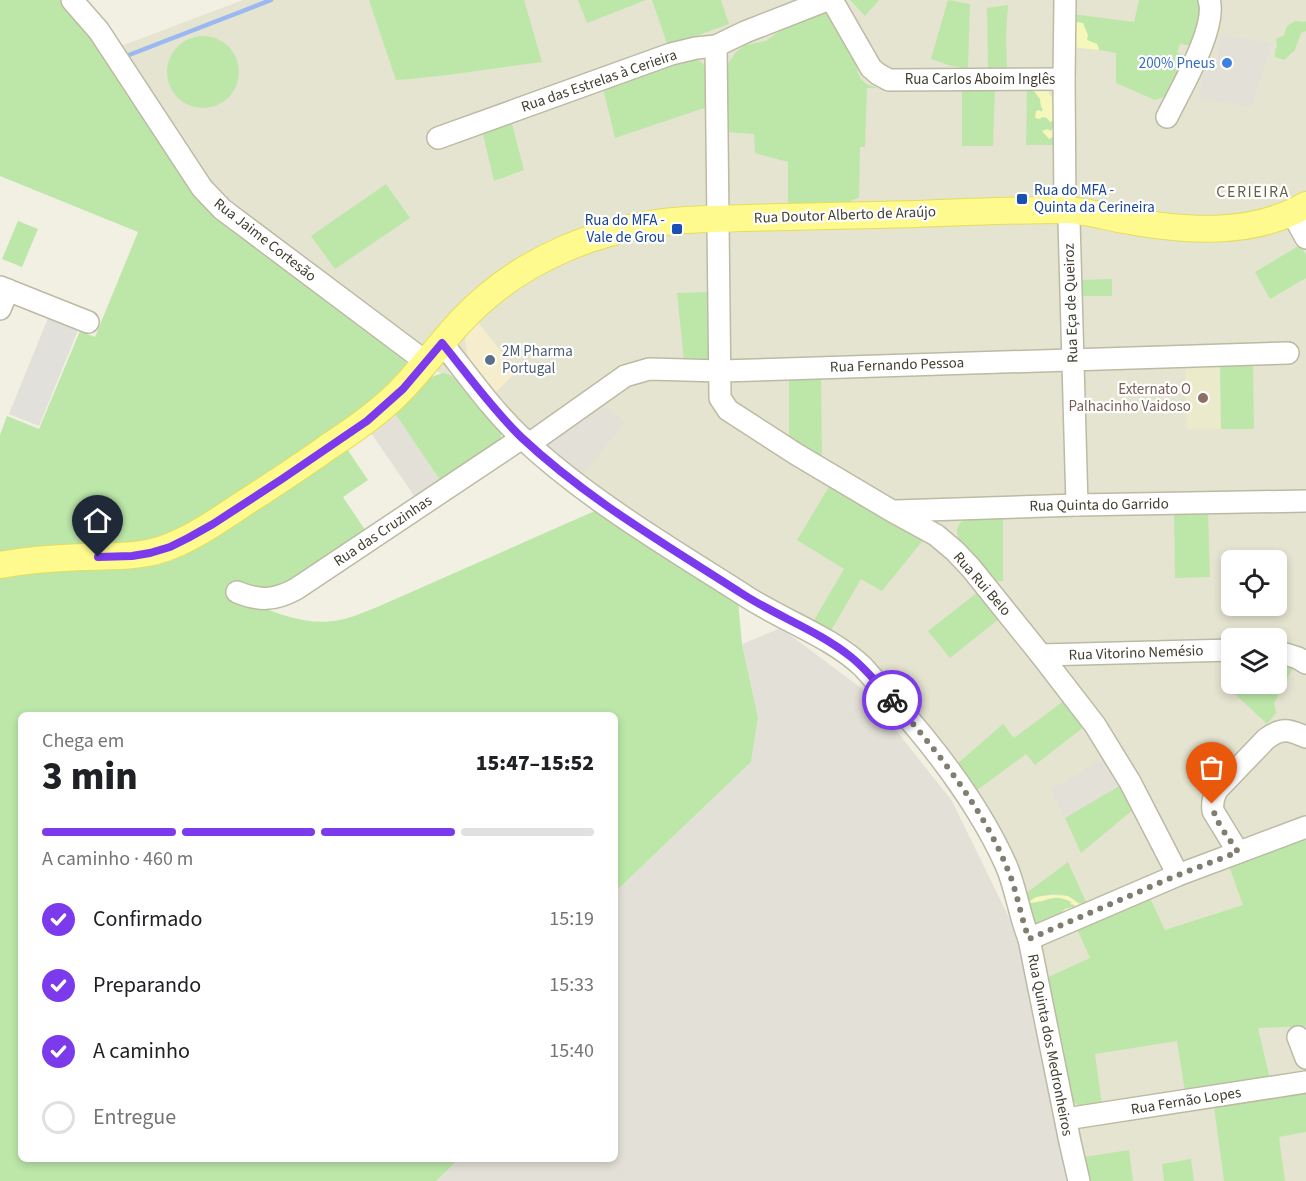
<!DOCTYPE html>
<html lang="pt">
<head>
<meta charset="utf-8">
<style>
  :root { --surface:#fff; --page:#f2f2f2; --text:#202124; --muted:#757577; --line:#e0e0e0; --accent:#7c3aed }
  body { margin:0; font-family:"Source Sans 3",sans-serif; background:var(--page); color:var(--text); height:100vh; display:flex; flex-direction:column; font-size:22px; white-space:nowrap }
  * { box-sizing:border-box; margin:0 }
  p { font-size:20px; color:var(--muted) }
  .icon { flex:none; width:33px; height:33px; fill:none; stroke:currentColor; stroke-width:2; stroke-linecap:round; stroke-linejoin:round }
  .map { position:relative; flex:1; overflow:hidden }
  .sheet { position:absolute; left:18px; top:712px; width:600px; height:450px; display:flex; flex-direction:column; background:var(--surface); border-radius:9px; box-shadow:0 3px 9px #0003 }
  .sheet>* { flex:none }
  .buttons { position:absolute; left:1221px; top:550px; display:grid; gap:12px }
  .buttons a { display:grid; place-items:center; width:66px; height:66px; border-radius:9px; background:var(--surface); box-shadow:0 3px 9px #0003; font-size:30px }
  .pin { position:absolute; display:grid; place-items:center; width:51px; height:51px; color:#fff; margin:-62px -26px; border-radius:50% 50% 50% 0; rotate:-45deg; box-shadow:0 0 6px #0007 }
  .pin .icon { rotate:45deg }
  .courier { position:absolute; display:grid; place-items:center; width:60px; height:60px; margin:-30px; border:4px solid #7c3aed; border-radius:50%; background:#fff; color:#222; box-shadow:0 2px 8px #0007 }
  .summary em { font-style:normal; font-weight:800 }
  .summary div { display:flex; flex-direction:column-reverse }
  .summary { display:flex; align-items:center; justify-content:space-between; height:102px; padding:0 24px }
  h1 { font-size:39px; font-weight:800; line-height:45px }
  .bar { display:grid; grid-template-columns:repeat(4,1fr); gap:9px 6px; align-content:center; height:72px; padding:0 24px }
  .bar i { height:8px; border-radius:4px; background:var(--line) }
  .bar .on { background:var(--accent) }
  .bar p { grid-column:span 4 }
  ol { padding:0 24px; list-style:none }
  li { display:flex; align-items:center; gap:18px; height:66px }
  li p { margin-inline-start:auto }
  li .icon { padding:6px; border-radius:50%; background:var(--accent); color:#fff; stroke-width:4 }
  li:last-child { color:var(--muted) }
  li i { width:33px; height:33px; border:3px solid var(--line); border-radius:50% }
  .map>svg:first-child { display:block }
  .residential { fill:#e5e4d0; fill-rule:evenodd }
  .commercial { fill:#f5edcb }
  .industrial { fill:#e3e1d7 }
  .education { fill:#ebeacb }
  .green { fill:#bce7a9 }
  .sand { fill:#f6f8bb }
  .parking { fill:#e1e0db }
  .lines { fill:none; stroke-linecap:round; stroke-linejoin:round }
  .stream { stroke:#9bb9f1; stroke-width:4.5 }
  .minor-casing { stroke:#bdbaa4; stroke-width:24 }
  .major-casing { stroke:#e5dd5c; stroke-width:28 }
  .minor { stroke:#fff; stroke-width:21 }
  .major { stroke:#fffa8d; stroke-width:26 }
  .done { stroke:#807e70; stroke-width:6; stroke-dasharray:0 10.8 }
  .route { stroke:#7c3aed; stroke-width:8 }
  .shop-dot { fill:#3f7fe0; stroke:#fff; stroke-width:2 }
  .transit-dot { fill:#1a4fb4; stroke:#fff; stroke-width:2 }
  .service-dot { fill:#5c6f8a; stroke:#fff; stroke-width:2 }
  .education-dot { fill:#8d6e63; stroke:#fff; stroke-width:2 }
  .labels { text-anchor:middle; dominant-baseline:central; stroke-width:4.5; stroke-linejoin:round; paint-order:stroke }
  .shop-label { font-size:15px; fill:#366cbe; stroke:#fff; text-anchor:end }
  .street-label { font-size:15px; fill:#434032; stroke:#fff }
  .transit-label { font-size:15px; fill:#164399; stroke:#fff; text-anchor:start }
  .service-label { font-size:15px; fill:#4e5e75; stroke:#fff; text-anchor:start }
  .education-label { font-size:15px; fill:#785e54; stroke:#fff; text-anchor:end }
  .neighbourhood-label { font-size:16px; letter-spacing:1.5px; fill:#666149; stroke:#fff }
</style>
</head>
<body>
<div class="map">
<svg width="1306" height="1181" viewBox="0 0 1306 1181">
  <rect width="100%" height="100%" fill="#f1f0e2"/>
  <!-- residential -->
  <path class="residential" d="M243,0H1306V1181H1079L1024,940L995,859L928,760L858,674L738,601L426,362L239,217L193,165L113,49ZM1232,561H1276V606H1232ZM1232,639H1276V684H1232Z"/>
  <!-- commercial -->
  <polygon class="commercial" points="476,320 517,371 496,392 470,359 467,353 465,340 466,335"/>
  <!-- industrial -->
  <g class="industrial">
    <polygon points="1221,35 1272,43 1251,107 1199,98 1205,60 1216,62"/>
    <polygon points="602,403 625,422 581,476 546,445 546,442"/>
    <polygon points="394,412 442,483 417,500 369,430"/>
    <polygon points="781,628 865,691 952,801 1016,932 1085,1181 436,1181 458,1160 615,1160 615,892 751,762 758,718 742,644"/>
    <polygon points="1106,757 1121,785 1065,818 1051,790"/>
  </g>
  <!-- education -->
  <polygon class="education" points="1220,365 1221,429 1187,430 1185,366"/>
  <!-- green -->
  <g class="green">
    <polygon points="0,0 64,0 175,157 402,355 408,367 343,427 160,542 0,557 0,435 7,416 39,429 80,331 95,337 138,232 0,176"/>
    <path d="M369,0H524L542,62C494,68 445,77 396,80Z"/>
    <polygon points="578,0 646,0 587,23"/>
    <polygon points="652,0 721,0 729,24 668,46"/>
    <polygon points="850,0 879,0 865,16"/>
    <polygon points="948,0 970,4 968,69 948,65 931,59"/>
    <polygon points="1139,0 1203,0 1205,7 1193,46 1180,44 1177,52 1183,55 1184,62 1174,79 1170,91 1164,97 1155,100 1116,83 1116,53 1099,50 1099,47 1087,40 1077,22 1072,18 1072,14 1134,22"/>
    <polygon points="1008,5 1006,34 1007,71 988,70 987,8"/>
    <polygon points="825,12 830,14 853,52 858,73 861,79 866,84 877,88 867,88 865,147 860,147 859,198 852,200 849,204 811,208 788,203 788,162 755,153 754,134 727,132 724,73 727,65 736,52 745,45 766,41 789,24 817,13"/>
    <polygon points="1295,21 1305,22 1306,21 1306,31 1301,33 1295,50 1284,60 1275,57 1275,50 1277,47 1276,39 1284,35 1287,26"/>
    <circle cx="203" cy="72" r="36"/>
    <path d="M691,58C700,60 704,63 707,72V107L615,138L603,88Z"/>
    <polygon points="1031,87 1040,99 1041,106 1043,110 1041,113 1042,117 1053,121 1054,126 1051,131 1055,140 1055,145 1026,145 1027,88"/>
    <polygon points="962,88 995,88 993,146 962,146"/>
    <polygon points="511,120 524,170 494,181 482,130"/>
    <polygon points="386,184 410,218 335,269 311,236"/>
    <polygon points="18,221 38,229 22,267 2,259"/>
    <polygon points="1300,245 1306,255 1306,278 1270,299 1255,272"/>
    <polygon points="1112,279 1112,296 1079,296 1078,280"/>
    <polygon points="712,292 710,360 684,361 677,293"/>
    <polygon points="1253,364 1254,429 1221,429 1220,365"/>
    <polygon points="443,373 448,374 458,380 501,432 501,440 442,483 394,412 425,381 431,377"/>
    <polygon points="821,376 822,459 789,439 789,377"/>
    <path d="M345,446L368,480L343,497L367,533L285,587L227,592C263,607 300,628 340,620C351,618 364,612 375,608L597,510L738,601L742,644L758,718L751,762L615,892V716H21V1160H458L436,1181H0V571L158,565L173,560Z"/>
    <polygon points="830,485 924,539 882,591 861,579 830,632 813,622 844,569 797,540"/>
    <polygon points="1174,513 1208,513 1210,577 1175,578"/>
    <polygon points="1003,517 1003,581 992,581 958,540 957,529 960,523 966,519"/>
    <polygon points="978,592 1000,618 950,658 928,631"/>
    <polygon points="1277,663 1294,666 1274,703 1276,713 1267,724 1235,694 1245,684 1276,684"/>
    <polygon points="1065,700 1085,726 1035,765 1026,754 976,791 957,764 1003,724 1014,738"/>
    <polygon points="1121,785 1134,809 1081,853 1065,818"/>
    <path d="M1306,837V1026L1258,1028L1270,1079L1185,1092L1177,1041L1095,1054L1102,1105C1091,1106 1080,1110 1072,1100L1044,979L1090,958L1076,927L1149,896L1165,930L1243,905L1229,866Z"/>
    <path d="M1068,862L1087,904C1079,905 1077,901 1070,897C1060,892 1041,895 1032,899L1041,902C1055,896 1063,896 1075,905L1074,907L1065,909L1056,917L1038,926L1034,925L1025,894Z"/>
    <polygon points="1302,1094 1306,1094 1306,1132 1279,1137 1285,1181 1224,1181 1214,1107"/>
    <polygon points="1129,1150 1133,1181 1089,1181 1084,1157"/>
    <polygon points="1191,1159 1194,1181 1164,1181 1162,1164"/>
  </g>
  <!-- sand -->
  <g class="sand">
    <polygon points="1072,18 1077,22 1083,23 1088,35 1087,40 1097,44 1099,50 1072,47"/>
    <polygon points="1031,87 1048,90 1050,95 1056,101 1055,140 1053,137 1049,139 1042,131 1047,129 1051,131 1054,126 1053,121 1050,122 1046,117 1042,117 1040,119 1035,118 1036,111 1040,110 1041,112 1043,110 1041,106 1040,99"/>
    <path d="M1052,895L1068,896L1080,905L1087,904L1056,917L1065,909L1074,907L1075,905L1070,904L1072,902C1053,893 1049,901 1031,903L1029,902L1036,897Z"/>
  </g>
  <!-- parking -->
  <polygon class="parking" points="18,301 59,318 58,322 78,330 39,426 9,414 48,318 16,305"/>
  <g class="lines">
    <!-- stream -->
    <polyline class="stream" points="129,55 271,0"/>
    <!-- minor casing -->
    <g class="minor-casing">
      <g id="minor">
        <polyline points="72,0 99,31 202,188 222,209 426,362"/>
        <polyline points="832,0 871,68 878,74 889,80 1064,79"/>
        <polyline points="1065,0 1064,79 1065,210 1069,221 1077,505"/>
        <polyline points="716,46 720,398 728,410 796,454 892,511 936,535 955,551 971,568 1041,655 1095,725 1130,782 1178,875"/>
        <path d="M1167,117C1179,92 1218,27 1209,0"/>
        <polyline points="438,138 671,54 696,48 716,46 745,32 827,0"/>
        <polyline points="1292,213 1306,238"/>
        <polyline points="0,287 88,322"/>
        <polyline points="0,309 8,290"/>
        <path d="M442,343C468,375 491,409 521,437C588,500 669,547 747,597C784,621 830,636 863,667C873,678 883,690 893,701C937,750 979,805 1006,865C1016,888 1019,914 1029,939L1070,1142L1079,1181"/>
        <polyline points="529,444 625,376 649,369 721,371 1288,353"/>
        <polyline points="896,511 1077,505 1306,501"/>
        <path d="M237,592C259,601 274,601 296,589L522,438"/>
        <polyline points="1276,651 1298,658 1306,663"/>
        <polyline points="1041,655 1232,650"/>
        <path d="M1238,852L1213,811C1212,803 1213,797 1217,790L1266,739C1282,727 1289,730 1306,737"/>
        <polyline points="1029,939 1178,875 1306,827"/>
        <polyline points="1298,1037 1306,1058"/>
        <polyline points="1066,1119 1306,1082"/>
      </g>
    </g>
    <!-- major casing -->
    <g class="major-casing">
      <path id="major" d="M0,565C27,560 54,558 81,557C111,556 143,558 171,546C203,533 231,511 260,493C283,478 306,463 328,447C351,432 373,417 393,398C419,374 438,345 462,320C520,258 602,226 685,220C762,217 839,216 916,214C965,212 1013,210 1062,210C1080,209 1106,217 1124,220C1184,231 1251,237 1306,205"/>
    </g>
    <!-- minor -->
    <use href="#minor" class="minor"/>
    <!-- major -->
    <use href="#major" class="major"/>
  </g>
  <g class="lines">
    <!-- done -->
    <path class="done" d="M892,700C935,748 983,808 1007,868C1017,890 1020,915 1029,939L1178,875L1238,852C1229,838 1214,821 1212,804"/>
    <!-- route -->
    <path class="route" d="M98,557L132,556L150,553L170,547L188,538L213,524L282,479L367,421L403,389L442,343C468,375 492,409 521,437C587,499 665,544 741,593C776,616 819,631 851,657C866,669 879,685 892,700"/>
  </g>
  <!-- markers -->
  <circle class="shop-dot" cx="1227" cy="63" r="6"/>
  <g class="transit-dot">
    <rect x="1016" y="193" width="12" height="12" rx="3"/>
    <rect x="671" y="223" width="12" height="12" rx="3"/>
  </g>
  <circle class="service-dot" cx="490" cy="360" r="6"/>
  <circle class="education-dot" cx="1203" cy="398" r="6"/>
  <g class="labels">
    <!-- shop labels -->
    <g class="shop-label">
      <text x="1215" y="63">200% Pneus</text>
    </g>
    <!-- street labels -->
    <g class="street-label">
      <text x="980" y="79">Rua Carlos Aboim Inglês</text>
      <text transform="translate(599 81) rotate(-19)">Rua das Estrelas à Cerieira</text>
      <text transform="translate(845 215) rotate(-2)">Rua Doutor Alberto de Araújo</text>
      <text transform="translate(265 240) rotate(38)">Rua Jaime Cortesão</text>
      <text transform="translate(1071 303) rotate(-92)">Rua Eça de Queiroz</text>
      <text transform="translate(897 365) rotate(-2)">Rua Fernando Pessoa</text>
      <text transform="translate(1099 505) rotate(-1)">Rua Quinta do Garrido</text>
      <text transform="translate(383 531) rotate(-34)">Rua das Cruzinhas</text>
      <text transform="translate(982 584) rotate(49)">Rua Rui Belo</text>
      <text transform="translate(1136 653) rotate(-2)">Rua Vitorino Nemésio</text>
      <text transform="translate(1050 1045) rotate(79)">Rua Quinta dos Medronheiros</text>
      <text transform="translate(1186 1101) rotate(-9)">Rua Fernão Lopes</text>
    </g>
    <!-- transit labels -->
    <g class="transit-label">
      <text x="1034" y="190">Rua do MFA -<tspan x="1034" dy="17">Quinta da Cerineira</tspan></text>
      <text x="665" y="220" text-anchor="end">Rua do MFA -<tspan x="665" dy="17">Vale de Grou</tspan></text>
    </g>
    <!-- service labels -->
    <g class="service-label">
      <text x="502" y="351">2M Pharma<tspan x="502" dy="17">Portugal</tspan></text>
    </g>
    <!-- education labels -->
    <g class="education-label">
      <text x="1191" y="389">Externato O<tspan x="1191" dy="17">Palhacinho Vaidoso</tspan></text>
    </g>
    <!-- neighbourhood labels -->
    <g class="neighbourhood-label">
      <text x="1253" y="192">CERIEIRA</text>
    </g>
  </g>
</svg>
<div class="buttons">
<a><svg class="icon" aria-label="locate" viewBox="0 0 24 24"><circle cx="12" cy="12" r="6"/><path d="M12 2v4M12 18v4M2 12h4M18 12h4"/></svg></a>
<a><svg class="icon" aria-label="layers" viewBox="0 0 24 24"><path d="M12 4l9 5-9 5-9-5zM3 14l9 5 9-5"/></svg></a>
</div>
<div class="pin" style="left:1212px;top:804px;background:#ea580c"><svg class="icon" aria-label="bag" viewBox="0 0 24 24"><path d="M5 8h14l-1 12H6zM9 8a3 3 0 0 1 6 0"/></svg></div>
<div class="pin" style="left:98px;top:557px;background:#1f2937"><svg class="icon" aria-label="home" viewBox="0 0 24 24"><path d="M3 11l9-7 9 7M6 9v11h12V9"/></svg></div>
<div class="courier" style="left:892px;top:700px"><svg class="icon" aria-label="bike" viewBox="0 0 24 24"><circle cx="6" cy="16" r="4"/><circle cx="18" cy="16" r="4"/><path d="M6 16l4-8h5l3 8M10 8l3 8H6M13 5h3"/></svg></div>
<section class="sheet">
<div class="summary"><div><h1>3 min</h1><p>Chega em</p></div><em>15:47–15:52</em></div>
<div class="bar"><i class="on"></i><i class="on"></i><i class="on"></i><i></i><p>A caminho · 460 m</p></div>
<ol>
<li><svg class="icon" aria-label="check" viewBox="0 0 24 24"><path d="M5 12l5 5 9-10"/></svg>Confirmado<p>15:19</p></li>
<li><svg class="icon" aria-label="check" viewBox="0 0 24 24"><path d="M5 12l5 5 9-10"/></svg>Preparando<p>15:33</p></li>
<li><svg class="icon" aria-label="check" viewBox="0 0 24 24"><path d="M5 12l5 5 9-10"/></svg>A caminho<p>15:40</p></li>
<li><i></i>Entregue</li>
</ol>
</section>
</div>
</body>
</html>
